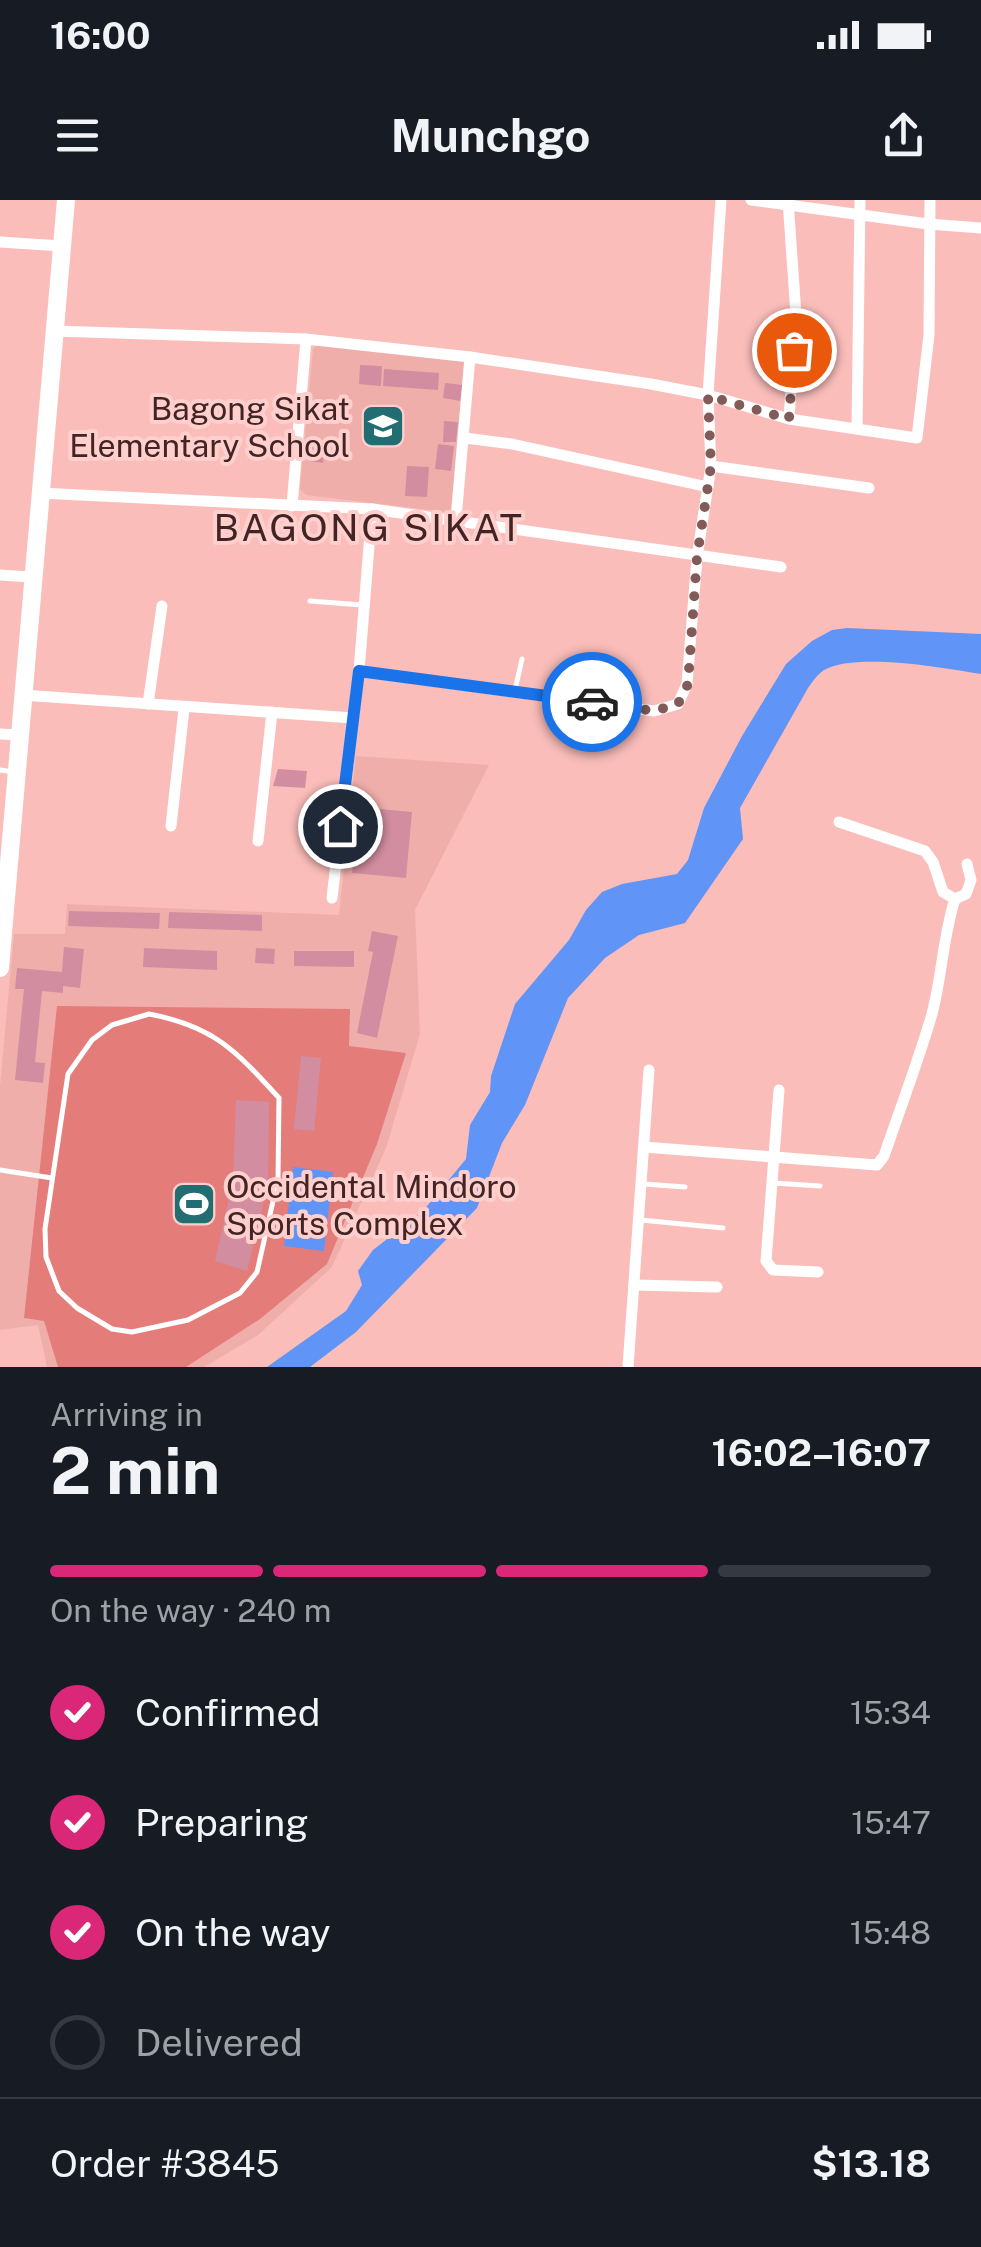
<!DOCTYPE html>
<html lang="en">
<head>
<meta charset="utf-8">
<style>
  :root { --surface:#171b24; --page:#242831; --text:#f1f3f6; --muted:#9ea1a6; --line:#363941; --accent:#db2777 }
  body { margin:0; font-family:"Public Sans",sans-serif; background:var(--page); color:var(--text); height:100vh; display:flex; flex-direction:column; font-size:38px; white-space:nowrap }
  * { box-sizing:border-box; margin:0 }
  p { font-size:32px; color:var(--muted) }
  .icon { flex:none; width:55px; height:55px; fill:none; stroke:currentColor; stroke-width:2; stroke-linecap:round; stroke-linejoin:round }
  .map { position:relative; height:1167px; overflow:hidden }
  .panel { display:flex; flex-direction:column; background:var(--surface); flex:1 }
  .panel>* { flex:none }
  .pin { position:absolute; display:grid; place-items:center; width:85px; height:85px; color:#fff; margin:-42px; border:5px solid #fff; border-radius:50%; box-shadow:0 2px 10px #0007 }
  .courier { position:absolute; display:grid; place-items:center; width:100px; height:100px; margin:-50px; border:8px solid #1a73e8; border-radius:50%; background:#fff; color:#222; box-shadow:0 2px 12px #0007 }
  .summary em { font-style:normal; font-weight:700 }
  .summary div { display:flex; flex-direction:column-reverse }
  .summary { display:flex; align-items:center; justify-content:space-between; height:170px; padding:0 50px }
  h1 { font-size:65px; font-weight:700; line-height:75px }
  .bar { display:grid; grid-template-columns:repeat(4,1fr); gap:15px 10px; align-content:center; height:120px; padding:0 50px }
  .bar i { height:12px; border-radius:8px; background:var(--line) }
  .bar .on { background:var(--accent) }
  .bar p { grid-column:span 4 }
  .line { display:flex; align-items:center; gap:25px; padding:0 50px; border-top:2px solid var(--line) }
  .line div { flex:1 }
  ol { padding:0 50px; list-style:none }
  li { display:flex; align-items:center; gap:30px; height:110px }
  li p { margin-inline-start:auto }
  li .icon { padding:10px; border-radius:50%; background:var(--accent); color:#fff; stroke-width:4 }
  li:last-child { color:var(--muted) }
  li i { width:55px; height:55px; border:5px solid var(--line); border-radius:50% }
  .status { display:flex; justify-content:space-between; align-items:center; height:70px; padding:0 50px; background:var(--surface); direction:ltr }
  .status svg { height:28px; fill:currentColor }
  header { display:flex; justify-content:space-between; align-items:center; height:130px; padding:0 50px; background:var(--surface); font-size:45px; font-weight:700 }
  .map>svg:first-child { display:block }
  .built { fill:#f0aeab }
  .green { fill:#e47c7a }
  .water { fill:#6094f7 }
  .building { fill:#d38da0 }
  .lines { fill:none; stroke-linecap:round; stroke-linejoin:round }
  .service { stroke:#fff; stroke-width:5 }
  .minor { stroke:#fff; stroke-width:11 }
  .primary { stroke:#fff; stroke-width:18 }
  .done { stroke:#825a58; stroke-width:10; stroke-dasharray:0 18 }
  .route { stroke:#1a73e8; stroke-width:12 }
  .labels { text-anchor:middle; dominant-baseline:central; stroke-width:8; stroke-linejoin:round; paint-order:stroke }
  .poi-label { font-size:32px; fill:#412423; stroke:#fecfcc; text-anchor:end }
  .quarter-label { font-size:38px; letter-spacing:2.5px; fill:#412423; stroke:#fecfcc }
</style>
</head>
<body>
<div class="status"><b>16:00</b><svg viewBox="0 0 49 12"><path d="M0 12V9h3v3zM5 12V6h3v6zM10 12V3h3v9zM15 12V0h3v12zM26 1h20v11H26zM47 4h2v5h-2z"/></svg></div>
<header><svg class="icon" aria-label="menu" viewBox="0 0 24 24"><path d="M4 6h16M4 12h16M4 18h16"/></svg>Munchgo<svg class="icon" aria-label="share" viewBox="0 0 24 24"><path d="M12 15V3M7 8l5-5 5 5M5 13v7h14v-7"/></svg></header>
<div class="map">
<svg width="981" height="1167" viewBox="0 0 981 1167">
  <rect width="100%" height="100%" fill="#fabdba"/>
  <!-- built -->
  <g class="built">
    <polygon points="318,145 464,160 467,164 452,309 447,312 306,295 300,289 313,149"/>
    <polygon points="356,556 489,565 415,710 420,834 386,948 332,1067 258,1135 204,1167 47,1167 38,1125 0,1130 0,886 14,734 65,734 67,704 339,715"/>
  </g>
  <!-- green -->
  <polygon class="green" points="57,806 350,809 349,846 406,853 377,944 327,1064 260,1119 186,1167 58,1167 44,1121 24,1118"/>
  <!-- water -->
  <g class="water">
    <path d="M847,428L981,434V474C946,468 855,452 824,470C818,474 812,482 808,488L740,608L743,639L685,723L639,735L605,758L568,798L525,905L502,943L477,1008L356,1132L310,1167H267L346,1111L362,1085L358,1071L373,1050L423,1011L466,959L470,925L490,892L491,876L515,804L569,740L586,710L602,692L622,684L677,674L688,660L704,608L742,536L786,464L812,441L832,430Z"/>
    <polygon points="293,967 333,972 324,1051 284,1046"/>
  </g>
  <!-- building -->
  <g class="building">
    <polygon points="360,165 382,166 381,186 359,184"/>
    <polygon points="384,169 439,173 438,190 383,186"/>
    <polygon points="445,183 463,185 460,201 443,198"/>
    <polygon points="444,221 458,222 456,242 443,242"/>
    <polygon points="312,239 326,240 323,263 310,261"/>
    <polygon points="438,244 454,246 451,271 435,269"/>
    <polygon points="407,266 429,267 427,297 405,296"/>
    <polygon points="278,569 307,571 305,588 273,586"/>
    <polygon points="359,607 412,612 406,678 352,673"/>
    <polygon points="69,711 160,713 159,729 68,726"/>
    <polygon points="169,712 262,715 262,731 168,728"/>
    <polygon points="372,731 398,736 377,838 357,833 373,752 368,751"/>
    <polygon points="64,747 84,749 80,788 63,786 63,793 42,791 35,862 45,863 43,883 15,880 24,789 15,789 17,768 62,772"/>
    <polygon points="144,748 217,751 217,770 143,767"/>
    <polygon points="256,748 275,749 274,764 255,763"/>
    <polygon points="294,751 354,751 354,767 294,766"/>
    <polygon points="301,856 321,858 314,931 294,929"/>
    <polygon points="236,900 269,902 268,984 247,1071 215,1061 233,980"/>
  </g>
  <g class="lines">
    <!-- service -->
    <g class="service">
      <polyline points="310,401 362,405"/>
      <polyline points="515,490 522,459"/>
      <polyline points="0,570 14,572"/>
      <path d="M149,814C214,826 236,851 279,898L278,979L257,1072L240,1093L188,1120L132,1132L112,1129L77,1108L59,1091L46,1057L45,1029L68,874L92,840L112,825Z"/>
      <polyline points="0,970 52,978"/>
      <polyline points="774,983 820,986"/>
      <polyline points="644,984 685,987"/>
      <polyline points="641,1020 723,1028"/>
    </g>
    <!-- minor -->
    <g class="minor">
      <polyline points="751,0 928,24 981,28"/>
      <polyline points="788,0 796,115 789,219"/>
      <polyline points="0,42 62,46"/>
      <polyline points="54,131 306,139 470,157 651,184 708,195 789,219 917,238 929,135 930,0"/>
      <polyline points="857,229 860,0"/>
      <polyline points="465,238 512,244 708,287"/>
      <polyline points="711,266 869,288"/>
      <polyline points="39,293 372,309 781,367"/>
      <polyline points="292,306 306,139"/>
      <polyline points="456,319 470,157"/>
      <polyline points="0,375 31,377"/>
      <polyline points="359,471 654,511 678,504 687,484 697,357 711,266 708,195 721,0"/>
      <polyline points="22,495 353,518"/>
      <polyline points="148,504 162,406"/>
      <polyline points="0,534 20,535"/>
      <polyline points="839,622 925,651 933,662 943,692 955,699 966,694 971,680 967,664"/>
      <polyline points="171,626 184,509"/>
      <polyline points="258,641 272,512"/>
      <polyline points="332,698 359,471 372,309"/>
      <polyline points="779,890 766,1061 773,1070 818,1072"/>
      <path d="M644,947L877,965L884,956C900,909 918,862 932,814C942,776 943,736 955,699"/>
      <polyline points="634,1085 717,1087"/>
      <polyline points="628,1167 649,870"/>
    </g>
    <!-- primary -->
    <polyline class="primary" points="0,768 66,0"/>
  </g>
  <g class="lines">
    <!-- done -->
    <polyline class="done" points="592,502 654,511 678,504 688,484 697,357 711,266 708,196 789,219 794,150"/>
    <!-- route -->
    <polyline class="route" points="340,626 359,471 592,502"/>
  </g>
  <!-- icons -->
  <defs>
    <g id="school-square" transform="scale(2.25)"><rect x="-9" y="-9" width="18" height="18" rx="4" fill="#216d72" stroke="#fecfcc"/><path d="M0-5L7-2L0 1L-7-2ZM-4 1L0 2.5L4 1V4Q0 6-4 4Z" fill="#fff"/></g>
    <g id="stadium-square" transform="scale(2.25)"><rect x="-9" y="-9" width="18" height="18" rx="4" fill="#216d72" stroke="#fecfcc"/><path d="M0-5a6.5 5 0 1 0 0 10a6.5 5 0 1 0 0-10ZM-3.5-1.8h7v3.6h-7Z" fill="#fff"/></g>
  </defs>
  <g fill-rule="evenodd">
    <use href="#school-square" x="383" y="226"/>
    <use href="#stadium-square" x="194" y="1004"/>
  </g>
  <g class="labels">
    <!-- poi labels -->
    <g class="poi-label">
      <text x="350" y="208">Bagong Sikat<tspan x="350" dy="37">Elementary School</tspan></text>
      <text x="226" y="986" text-anchor="start">Occidental Mindoro<tspan x="226" dy="37">Sports Complex</tspan></text>
    </g>
    <!-- quarter labels -->
    <g class="quarter-label">
      <text x="369" y="327">BAGONG SIKAT</text>
    </g>
  </g>
</svg>
<div class="pin" style="left:794px;top:150px;background:#ea580c"><svg class="icon" aria-label="bag" viewBox="0 0 24 24"><path d="M5 8h14l-1 12H6zM9 8a3 3 0 0 1 6 0"/></svg></div>
<div class="pin" style="left:340px;top:626px;background:#1f2937"><svg class="icon" aria-label="home" viewBox="0 0 24 24"><path d="M3 11l9-7 9 7M6 9v11h12V9"/></svg></div>
<div class="courier" style="left:592px;top:502px"><svg class="icon" aria-label="car" viewBox="0 0 24 24"><path d="M5 17H2v-5l4-1 3-4h7l3 4 3 1v5h-3M9 17h6M6 11h13"/><circle cx="7" cy="17" r="2"/><circle cx="17" cy="17" r="2"/></svg></div>
</div>
<section class="panel">
<div class="summary"><div><h1>2 min</h1><p>Arriving in</p></div><em>16:02–16:07</em></div>
<div class="bar"><i class="on"></i><i class="on"></i><i class="on"></i><i></i><p>On the way · 240 m</p></div>
<ol>
<li><svg class="icon" aria-label="check" viewBox="0 0 24 24"><path d="M5 12l5 5 9-10"/></svg>Confirmed<p>15:34</p></li>
<li><svg class="icon" aria-label="check" viewBox="0 0 24 24"><path d="M5 12l5 5 9-10"/></svg>Preparing<p>15:47</p></li>
<li><svg class="icon" aria-label="check" viewBox="0 0 24 24"><path d="M5 12l5 5 9-10"/></svg>On the way<p>15:48</p></li>
<li><i></i>Delivered</li>
</ol>
<div class="line" style="height:130px"><div>Order #3845</div><b>$13.18</b></div>
</section>
</body>
</html>
